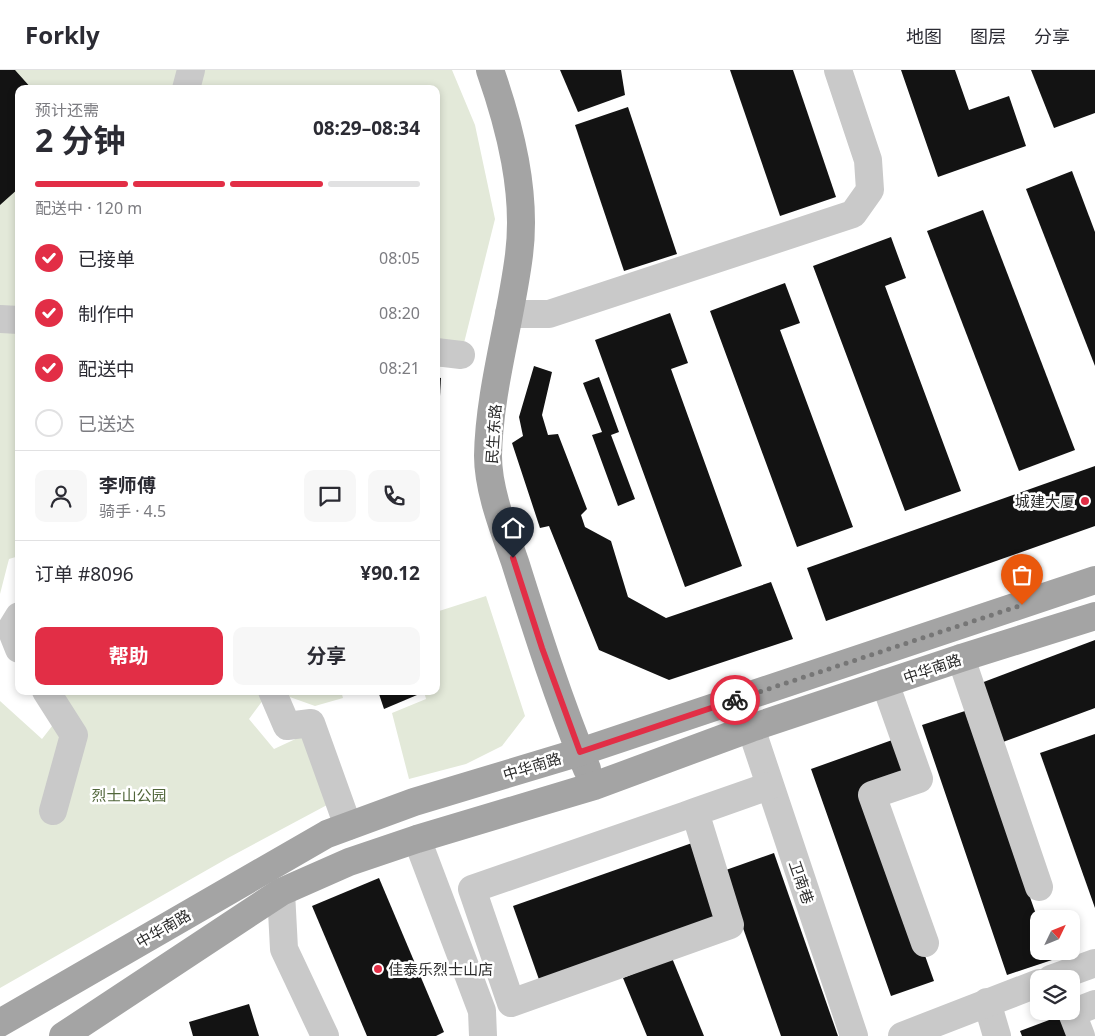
<!DOCTYPE html>
<html lang="zh">
<head>
<meta charset="utf-8">
<style>
  :root { --surface:#fff; --page:#f7f7f7; --text:#2b2b33; --muted:#7c7c81; --line:#e1e1e2; --accent:#e22e46 }
  body { margin:0; font-family:"Noto Sans","Noto Sans SC",sans-serif; background:var(--page); color:var(--text); height:100vh; display:flex; flex-direction:column; font-size:19px; white-space:nowrap }
  * { box-sizing:border-box; margin:0 }
  p { font-size:16px; color:var(--muted) }
  .icon { flex:none; width:28px; height:28px; fill:none; stroke:currentColor; stroke-width:2; stroke-linecap:round; stroke-linejoin:round }
  .map { position:relative; flex:1; overflow:hidden }
  .drawer { position:absolute; left:15px; top:15px; width:425px; height:610px; display:flex; flex-direction:column; background:var(--surface); border-radius:10px; box-shadow:0 2px 8px #0003 }
  .drawer>* { flex:none }
  .needle { width:32px; rotate:47deg }
  .tools { position:absolute; left:1030px; top:840px; display:grid; gap:10px }
  .tools a { display:grid; place-items:center; width:50px; height:50px; border-radius:10px; background:var(--surface); box-shadow:0 2px 8px #0003; font-size:25px }
  .pin { position:absolute; display:grid; place-items:center; width:42px; height:42px; color:#fff; margin:-51px -21px; border-radius:50% 50% 50% 0; rotate:-45deg; box-shadow:0 0 5px #0007 }
  .pin .icon { rotate:45deg }
  .courier { position:absolute; display:grid; place-items:center; width:50px; height:50px; margin:-25px; border:4px solid #e22e46; border-radius:50%; background:#fff; color:#222; box-shadow:0 1px 6px #0007 }
  .headline em { font-style:normal; font-weight:700 }
  .headline div { display:flex; flex-direction:column-reverse }
  .headline { display:flex; align-items:center; justify-content:space-between; height:85px; padding:0 20px }
  h1 { font-size:32px; font-weight:700; line-height:38px }
  .bar { display:grid; grid-template-columns:repeat(4,1fr); gap:8px 5px; align-content:center; height:60px; padding:0 20px }
  .bar i { height:6px; border-radius:4px; background:var(--line) }
  .bar .current { background:var(--accent) }
  .bar p { grid-column:span 4 }
  .line { display:flex; align-items:center; gap:12px; padding:0 20px; border-top:1px solid var(--line) }
  .line div { flex:1 }
  .round { display:grid; place-items:center; flex:none; width:52px; height:52px; border-radius:10px; background:var(--page) }
  ol { padding:0 20px; list-style:none }
  li { display:flex; align-items:center; gap:15px; height:55px }
  li p { margin-inline-start:auto }
  li .icon { padding:5px; border-radius:50%; background:var(--accent); color:#fff; stroke-width:4 }
  li:last-child { color:var(--muted) }
  li i { width:28px; height:28px; border:2px solid var(--line); border-radius:50% }
  .primary-button { display:flex; gap:10px; margin-top:auto; padding:10px 20px }
  .primary-button a { flex:1; height:58px; border-radius:10px; background:var(--accent); color:#fff; font-size:20px; font-weight:700; line-height:58px; text-align:center }
  .primary-button a+a { background:var(--page); color:var(--text) }
  header { display:flex; align-items:center; gap:30px; box-sizing:border-box; height:70px; padding:0 25px; background:var(--surface); border-bottom:1px solid var(--line) }
  header strong { font-size:24px }
  nav { display:flex; gap:28px; margin-inline-start:auto; font-size:18px }
  .map>svg:first-child { display:block }
  .green { fill:#e3e9d9 }
  .building { fill:#131313 }
  .lines { fill:none; stroke-linecap:round; stroke-linejoin:round }
  .minor { stroke:#c9c9c9; stroke-width:28 }
  .major { stroke:#a4a4a4; stroke-width:28 }
  .done { stroke:#767676; stroke-width:5; stroke-dasharray:0 9 }
  .route { stroke:#e22e46; stroke-width:6 }
  .poi-dot { fill:#e22e46; stroke:#fff; stroke-width:2 }
  .labels { text-anchor:middle; dominant-baseline:central; stroke-width:5; stroke-linejoin:round; paint-order:stroke }
  .street-label { font-size:15px; fill:#2c2c2c; stroke:#fff }
  .poi-label { font-size:15px; fill:#2c2c2c; stroke:#fff; text-anchor:end }
  .park-label { font-size:15px; fill:#51663a; stroke:#fff }
</style>
</head>
<body>
<header>
<strong>Forkly</strong>
<nav><a>地图</a><a>图层</a><a>分享</a></nav>
</header>
<div class="map">
<svg width="1095" height="966" viewBox="0 0 1095 966">
  <rect width="100%" height="100%" fill="#fff"/>
  <!-- green -->
  <g class="green">
    <polygon points="0,0 452,0 475,55 495,149 461,285 449,297 436,297 436,19 19,19 19,486 9,489 0,524"/>
    <polygon points="486,526 525,646 502,676 466,694 409,709 392,643 426,629 424,621 436,621 436,542"/>
    <polygon points="53,621 264,621 266,626 249,649 274,679 302,666 327,735 228,788 0,918 0,631 42,669 63,642"/>
    <polygon points="285,621 341,621 343,628 315,636 287,626"/>
  </g>
  <!-- building -->
  <g class="building">
    <polygon points="0,0 15,0 32,19 19,19 19,118 0,135"/>
    <polygon points="560,0 621,0 625,25 578,42"/>
    <polygon points="730,0 793,0 836,127 780,146"/>
    <polygon points="901,0 955,0 969,40 1009,26 1026,76 938,107"/>
    <polygon points="1031,0 1095,0 1095,43 1054,58"/>
    <polygon points="628,37 677,184 624,201 575,55"/>
    <polygon points="1072,101 1095,162 1095,296 1026,119"/>
    <polygon points="983,140 1075,380 1019,401 927,161"/>
    <polygon points="891,167 906,208 885,216 961,421 905,441 813,196"/>
    <polygon points="785,213 800,253 780,260 853,457 797,477 710,241"/>
    <polygon points="670,243 688,293 671,299 742,496 685,517 595,270"/>
    <polygon points="534,296 552,302 542,345 548,365 558,364 587,439 581,445 585,457 611,471 628,527 666,548 771,512 793,569 669,610 599,580 549,456 540,458 512,373 523,366 519,347"/>
    <polygon points="436,307 441,308 438,362 436,362"/>
    <polygon points="599,307 619,362 611,365 635,429 618,436 592,365 602,362 583,313"/>
    <polygon points="1095,396 1095,456 826,551 807,498"/>
    <polygon points="1095,570 1095,638 1003,672 981,613"/>
    <polygon points="378,621 416,621 417,625 384,639"/>
    <polygon points="965,641 1039,853 1039,881 1071,881 1072,859 1079,881 1007,905 922,655"/>
    <polygon points="1095,664 1095,838 1040,683"/>
    <polygon points="895,669 908,704 866,719 934,911 891,926 811,699"/>
    <polygon points="692,773 721,853 542,918 513,836"/>
    <polygon points="774,783 838,966 781,966 723,801"/>
    <polygon points="379,808 444,962 436,966 367,966 312,836"/>
    <polygon points="672,888 704,966 647,966 623,908"/>
    <polygon points="249,934 259,966 193,966 189,952"/>
    <polygon points="1065,944 1073,966 1022,966 1020,961"/>
  </g>
  <g class="lines">
    <!-- minor -->
    <g class="minor">
      <polyline points="186,19 191,0"/>
      <polyline points="509,244 549,244 853,144 870,120 868,90 838,0"/>
      <polyline points="0,249 19,250"/>
      <polyline points="436,282 461,285"/>
      <polyline points="19,546 11,559 19,579"/>
      <polyline points="961,588 1039,817"/>
      <polyline points="885,613 919,709 872,725 925,873"/>
      <polyline points="46,621 74,665 53,741"/>
      <polyline points="272,621 287,656 311,653 348,756"/>
      <polyline points="751,658 854,966"/>
      <polyline points="695,742 730,855 511,933 472,819 684,746 695,742 769,716"/>
      <polyline points="417,769 482,941 483,966"/>
      <polyline points="281,822 284,879 325,966"/>
      <polyline points="1051,909 1095,893"/>
      <polyline points="987,932 997,966"/>
      <polyline points="902,966 1039,913"/>
      <polyline points="1081,966 1072,943 1095,934"/>
    </g>
    <!-- major -->
    <g class="major">
      <path d="M490,0C510,57 527,123 519,185C511,250 489,321 488,386C488,420 504,460 515,492C537,562 559,631 587,699"/>
      <polyline points="0,953 327,764 414,732 580,682 1095,510"/>
      <polyline points="63,966 281,822 349,792 417,769 594,716 751,658 961,588 1095,546"/>
    </g>
  </g>
  <g class="lines">
    <!-- done -->
    <polyline class="done" points="735,630 1022,535"/>
    <!-- route -->
    <polyline class="route" points="513,488 542,578 580,682 735,630"/>
  </g>
  <!-- markers -->
  <g class="poi-dot">
    <circle cx="1085" cy="431" r="5"/>
    <circle cx="378" cy="899" r="5"/>
  </g>
  <g class="labels">
    <!-- street labels -->
    <g class="street-label">
      <text transform="translate(493 364) rotate(-86)">民生东路</text>
      <text transform="translate(932 598) rotate(-19)">中华南路</text>
      <text transform="translate(532 696) rotate(-17)">中华南路</text>
      <text transform="translate(802 812) rotate(71)">卫南巷</text>
      <text transform="translate(163 858) rotate(-30)">中华南路</text>
    </g>
    <!-- poi labels -->
    <g class="poi-label">
      <text x="1075" y="431">城建大厦</text>
      <text x="388" y="899" text-anchor="start">佳泰乐烈士山店</text>
    </g>
    <!-- park labels -->
    <g class="park-label">
      <text x="129" y="725">烈士山公园</text>
    </g>
  </g>
</svg>
<div class="tools">
<a><svg class="needle" viewBox="-14 -14 28 28"><path d="M0-13l5 13h-10z" fill="#e53935"/><path d="M0 13l5-13h-10z" fill="#7c7c81"/></svg></a>
<a><svg class="icon" aria-label="layers" viewBox="0 0 24 24"><path d="M12 4l9 5-9 5-9-5zM3 14l9 5 9-5"/></svg></a>
</div>
<div class="pin" style="left:1022px;top:535px;background:#ea580c"><svg class="icon" aria-label="bag" viewBox="0 0 24 24"><path d="M5 8h14l-1 12H6zM9 8a3 3 0 0 1 6 0"/></svg></div>
<div class="pin" style="left:513px;top:488px;background:#1f2937"><svg class="icon" aria-label="home" viewBox="0 0 24 24"><path d="M3 11l9-7 9 7M6 9v11h12V9"/></svg></div>
<div class="courier" style="left:735px;top:630px"><svg class="icon" aria-label="bike" viewBox="0 0 24 24"><circle cx="6" cy="16" r="4"/><circle cx="18" cy="16" r="4"/><path d="M6 16l4-8h5l3 8M10 8l3 8H6M13 5h3"/></svg></div>
<section class="drawer">
<div class="headline"><div><h1>2 分钟</h1><p>预计还需</p></div><em>08:29–08:34</em></div>
<div class="bar"><i class="current"></i><i class="current"></i><i class="current"></i><i></i><p>配送中 · 120 m</p></div>
<ol>
<li><svg class="icon" aria-label="check" viewBox="0 0 24 24"><path d="M5 12l5 5 9-10"/></svg>已接单<p>08:05</p></li>
<li><svg class="icon" aria-label="check" viewBox="0 0 24 24"><path d="M5 12l5 5 9-10"/></svg>制作中<p>08:20</p></li>
<li><svg class="icon" aria-label="check" viewBox="0 0 24 24"><path d="M5 12l5 5 9-10"/></svg>配送中<p>08:21</p></li>
<li><i></i>已送达</li>
</ol>
<div class="line" style="height:90px"><a class="round"><svg class="icon" aria-label="person" viewBox="0 0 24 24"><circle cx="12" cy="8" r="4"/><path d="M4 21q1-7 8-7t8 7"/></svg></a><div><b>李师傅</b><p>骑手 · 4.5</p></div><a class="round"><svg class="icon" aria-label="chat" viewBox="0 0 24 24"><path d="M4 5h16v11H9l-5 4z"/></svg></a><a class="round"><svg class="icon" aria-label="phone" viewBox="0 0 24 24"><path d="M5 4h4l2 5-3 2q2 4 5 5l2-3 5 2v4C11 20 4 13 5 4z"/></svg></a></div>
<div class="line" style="height:65px"><div>订单 #8096</div><b>¥90.12</b></div>
<div class="primary-button"><a>帮助</a><a>分享</a></div>
</section>
</div>
</body>
</html>
